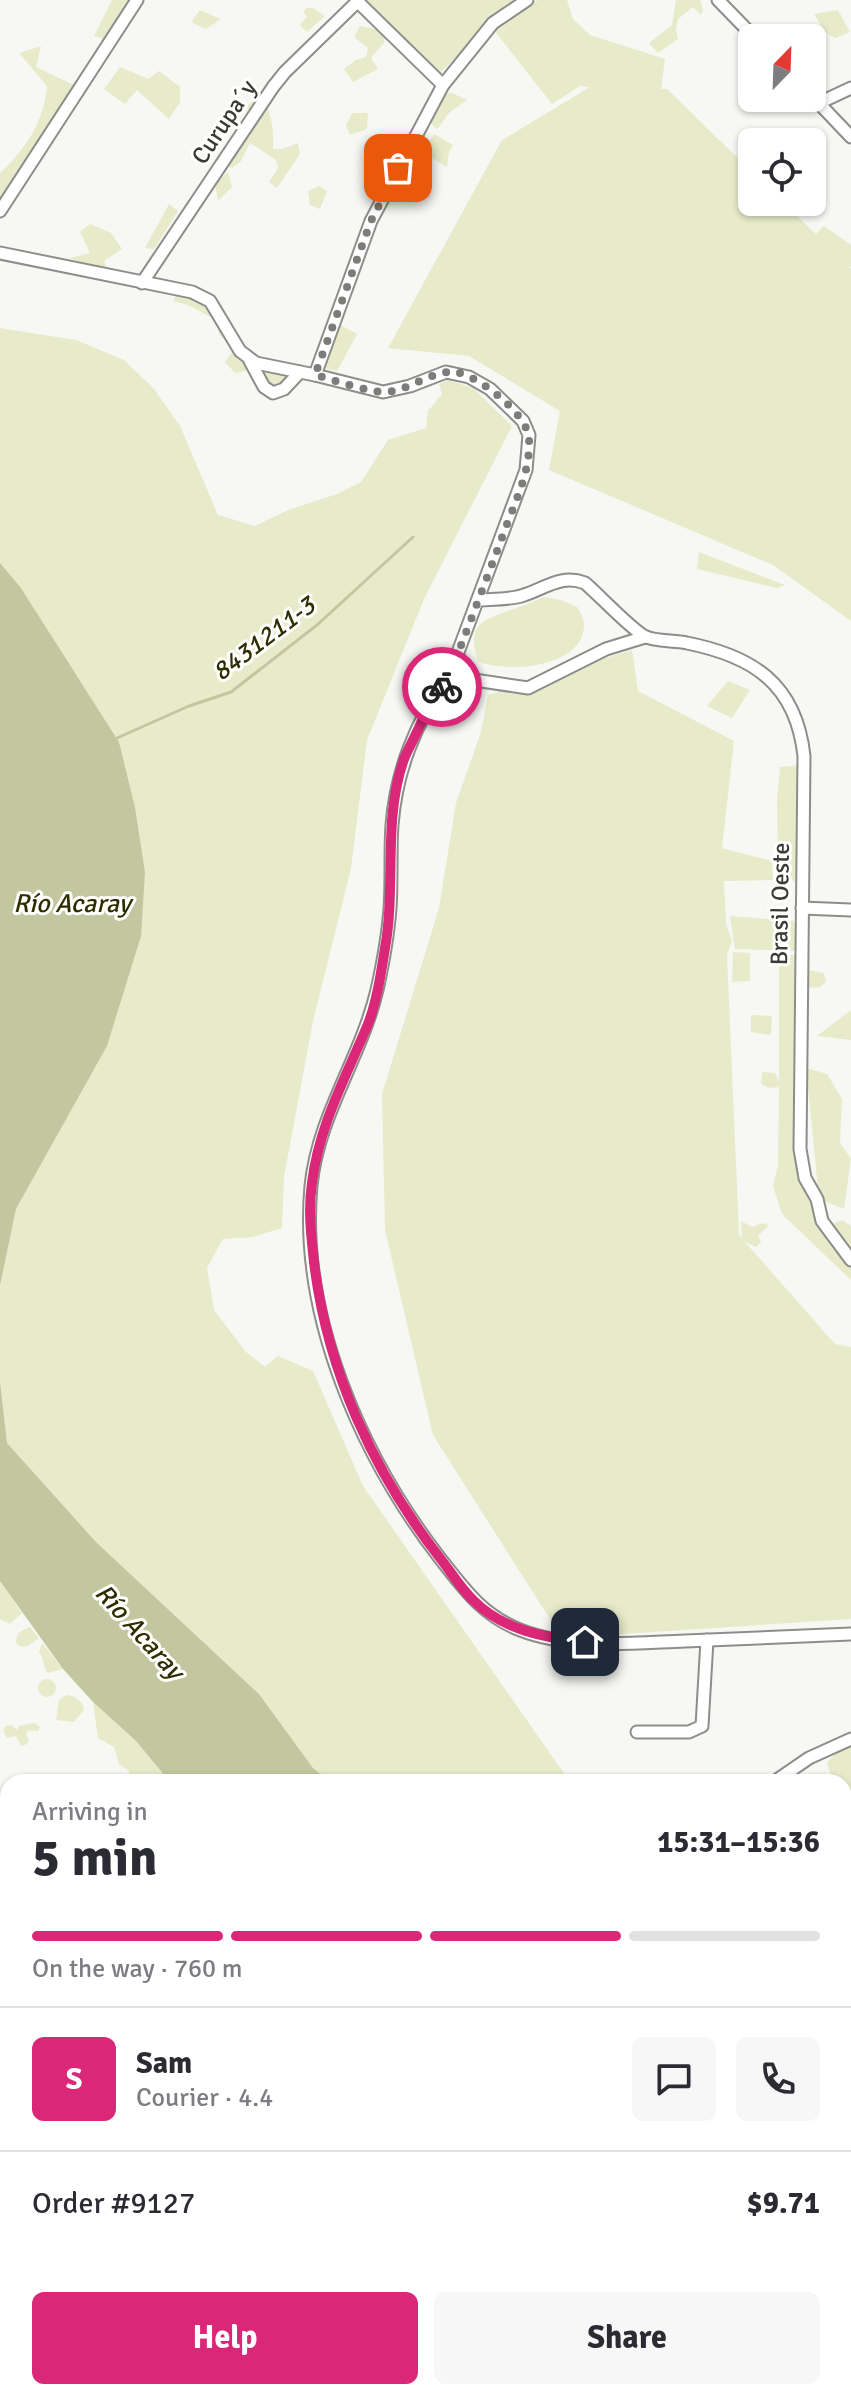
<!DOCTYPE html>
<html lang="en">
<head>
<meta charset="utf-8">
<style>
  :root { --surface:#fff; --page:#f7f7f7; --text:#2b2b33; --muted:#7c7c81; --line:#e1e1e2; --accent:#db2777 }
  body { margin:0; font-family:Signika,sans-serif; background:var(--page); color:var(--text); height:100vh; display:flex; flex-direction:column; font-size:30px; white-space:nowrap }
  * { box-sizing:border-box; margin:0 }
  p { font-size:26px; color:var(--muted) }
  .icon { flex:none; width:44px; height:44px; fill:none; stroke:currentColor; stroke-width:2; stroke-linecap:round; stroke-linejoin:round }
  .map { position:relative; flex:1; overflow:hidden }
  .panel { position:absolute; left:0px; top:1774px; width:852px; height:626px; display:flex; flex-direction:column; background:var(--surface); border-radius:24px 24px 0 0; box-shadow:0 2px 6px #0004 }
  .panel>* { flex:none }
  .needle { width:52px; rotate:23deg }
  .tools { position:absolute; left:738px; top:24px; display:grid; gap:16px }
  .tools a { display:grid; place-items:center; width:88px; height:88px; border-radius:12px; background:var(--surface); box-shadow:0 2px 6px #0004; font-size:40px }
  .pin { position:absolute; display:grid; place-items:center; width:68px; height:68px; color:#fff; margin:-34px; border-radius:16px; box-shadow:0 4px 12px #0006 }
  .courier { position:absolute; display:grid; place-items:center; width:80px; height:80px; margin:-40px; border:6px solid #db2777; border-radius:50%; background:#fff; color:#222; box-shadow:0 2px 10px #0007 }
  .headline em { font-style:normal; font-weight:700 }
  .headline div { display:flex; flex-direction:column-reverse }
  .headline { display:flex; align-items:center; justify-content:space-between; height:136px; padding:0 32px }
  h1 { font-size:52px; font-weight:700; line-height:60px }
  .bar { display:grid; grid-template-columns:repeat(4,1fr); gap:12px 8px; align-content:center; height:96px; padding:0 32px }
  .bar i { height:10px; border-radius:6px; background:var(--line) }
  .bar .current { background:var(--accent) }
  .bar p { grid-column:span 4 }
  .line { display:flex; align-items:center; gap:20px; padding:0 32px; border-top:2px solid var(--line) }
  .line div { flex:1 }
  .round { display:grid; place-items:center; flex:none; width:84px; height:84px; border-radius:12px; background:var(--page) }
  .cta { display:flex; gap:16px; margin-top:auto; padding:16px 32px }
  .cta a { flex:1; height:92px; border-radius:12px; background:var(--accent); color:#fff; font-size:32px; font-weight:700; line-height:92px; text-align:center }
  .cta a+a { background:var(--page); color:var(--text) }
  .map>svg:first-child { display:block }
  .green { fill:#e7ebca }
  .water { fill:#c3c7a0 }
  .lines { fill:none; stroke-linecap:round; stroke-linejoin:round }
  .stream { stroke:#c3c7a0; stroke-width:3 }
  .minor-casing { stroke:#8d8d8a; stroke-width:15 }
  .minor { stroke:#fff; stroke-width:11 }
  .done { stroke:#7c7c7a; stroke-width:8; stroke-dasharray:0 14.4 }
  .route { stroke:#db2777; stroke-width:10 }
  .labels { text-anchor:middle; dominant-baseline:central; stroke-width:6; stroke-linejoin:round; paint-order:stroke }
  .street-label { font-size:24px; fill:#393938; stroke:#fffffe }
  .water-label { font-size:26px; font-style:italic; fill:#2d2e00; stroke:#fffffe }
</style>
</head>
<body>
<div class="map">
<svg width="851" height="2399" viewBox="0 0 851 2399">
  <rect width="100%" height="100%" fill="#f7f7f4"/>
  <!-- green -->
  <g class="green">
    <polygon points="112,0 129,0 104,39 94,36"/>
    <polygon points="366,0 525,0 503,10 440,73"/>
    <polygon points="538,0 567,0 573,19 590,35 665,59 661,89 667,89 752,172 752,202 782,202 816,234 824,226 851,245 851,267 848,266 851,269 851,621 773,565 549,470 560,411 469,356 388,348 502,140 590,87 580,86 552,104 493,29"/>
    <polygon points="676,0 700,0 703,10 701,15 693,7 678,19 676,30 678,39 658,53 649,43 672,25"/>
    <polygon points="307,8 313,8 325,16 307,32 300,25 307,17 303,12"/>
    <polygon points="200,10 221,19 206,29 191,22"/>
    <polygon points="838,10 850,32 835,38 825,32 814,14"/>
    <polygon points="360,26 386,31 384,43 371,58 378,69 353,82 344,69 356,60 366,57 368,48 354,37"/>
    <path d="M41,46L36,67L74,85L0,197V173C25,151 45,119 47,86L19,53Z"/>
    <polygon points="120,67 148,79 159,71 180,87 180,102 169,119 137,90 125,104 104,89"/>
    <polygon points="441,93 452,93 467,100 450,112 437,129 424,117"/>
    <path d="M260,96C272,111 274,130 273,149H282L298,143L300,154L277,188L269,182L278,168L276,160L250,143L241,161L232,168L226,165L245,139L248,105Z"/>
    <polygon points="352,113 368,113 367,129 350,135 346,125"/>
    <polygon points="434,134 453,145 449,152 447,167 423,153"/>
    <polygon points="228,172 232,187 218,201 215,183"/>
    <polygon points="319,186 327,191 320,209 310,205 308,191"/>
    <polygon points="169,204 178,211 154,249 145,248"/>
    <polygon points="90,224 111,233 122,249 104,261 108,273 70,258 90,253 80,232"/>
    <polygon points="177,294 209,306 244,360 290,375 295,385 267,389 251,370 235,373 225,362 234,349 219,334 216,320 188,305 173,301"/>
    <polygon points="339,324 357,334 337,371 322,368"/>
    <polygon points="0,328 76,340 124,360 154,389 180,426 218,515 255,526 288,510 337,494 361,482 388,440 426,428 428,411 442,394 439,384 448,380 473,388 512,426 424,599 367,740 351,868 313,1021 284,1177 282,1228 253,1237 223,1239 207,1268 214,1310 246,1352 265,1367 278,1356 313,1371 363,1486 570,1782 331,1782 313,1768 259,1694 96,1542 7,1443 0,1381 0,1286 16,1209 107,1046 145,872 135,807 119,742 21,588 0,563"/>
    <polygon points="699,552 785,585 777,588 697,569"/>
    <path d="M544,597L561,600L577,607C580,612 584,619 584,624C585,668 506,674 478,661C467,627 479,621 508,611C520,607 532,602 544,597Z"/>
    <polygon points="632,650 638,691 734,741 722,848 772,861 773,880 724,881 726,923 732,941 727,955 739,1235 742,1237 741,1221 752,1227 763,1223 769,1225 758,1236 761,1242 756,1247 745,1242 835,1344 851,1347 851,1619 562,1638 433,1435 385,1230 382,1094 439,908 456,803 481,732 488,695"/>
    <polygon points="728,681 750,690 732,718 707,706"/>
    <polygon points="802,765 795,882 778,870 777,798 780,767"/>
    <polygon points="730,916 794,921 799,951 735,949"/>
    <polygon points="733,952 750,953 750,981 732,982"/>
    <polygon points="779,955 796,955 808,1185 830,1225 842,1220 851,1226 851,1248 838,1236 851,1259 851,1280 782,1214 773,1186 778,1165 779,1087 769,1088 761,1084 762,1072 775,1073 779,1082"/>
    <polygon points="807,970 824,973 826,982 820,987 807,988"/>
    <polygon points="851,1010 851,1040 817,1036"/>
    <polygon points="751,1015 772,1016 771,1035 751,1032"/>
    <polygon points="806,1068 827,1074 842,1099 840,1143 851,1159 844,1209 819,1199"/>
    <polygon points="0,1581 22,1613 10,1624 0,1619"/>
    <path d="M30,1627L39,1638L28,1646L21,1647L16,1643C16,1632 21,1631 30,1627Z"/>
    <path d="M42,1643L63,1669L48,1673C42,1667 45,1659 39,1653Z"/>
    <circle cx="47" cy="1688" r="9"/>
    <path d="M66,1695C75,1696 82,1700 84,1710L74,1722L56,1720L59,1700Z"/>
    <polygon points="93,1702 136,1741 170,1782 125,1782 130,1775 128,1770 119,1764 114,1747 98,1738"/>
    <polygon points="34,1723 40,1727 38,1731 28,1730 26,1735 29,1740 27,1744 21,1746 16,1736 7,1738 3,1730 6,1726 12,1725 17,1730 19,1726"/>
    <polygon points="851,1739 851,2211 844,2209 844,1782 833,1782 827,1762"/>
    <polygon points="1,1875 8,1879 8,1925 2,1933 6,1940 8,1937 8,1944 6,1941 2,1947 3,1957 0,1959"/>
    <polygon points="8,2169 8,2228 0,2223 0,2206 4,2207 3,2196 0,2197 0,2176"/>
    <polygon points="242,2392 237,2399 202,2399 200,2393"/>
    <polygon points="459,2392 543,2392 548,2399 461,2399"/>
    <polygon points="547,2392 646,2392 650,2399 554,2399"/>
    <polygon points="650,2392 699,2392 699,2399 656,2399"/>
  </g>
  <!-- water -->
  <g class="water">
    <polygon points="0,563 21,588 119,742 135,807 145,872 141,936 107,1046 16,1209 0,1286"/>
    <polygon points="0,1381 7,1443 96,1542 259,1694 313,1768 331,1782 170,1782 136,1741 93,1702 63,1669 0,1581"/>
    <polygon points="844,2209 851,2211 851,2399 778,2399 761,2392 844,2392"/>
  </g>
  <g class="lines">
    <!-- stream -->
    <polyline class="stream" points="117,738 189,706 231,692 317,625 413,537"/>
    <!-- minor casing -->
    <g class="minor-casing">
      <g id="minor">
        <polyline points="356,0 443,85"/>
        <polyline points="718,0 755,38"/>
        <polyline points="812,96 851,137"/>
        <polyline points="819,103 851,88"/>
        <polyline points="0,211 137,0"/>
        <path d="M0,253L192,292L210,301L240,351L256,363L315,375L383,392L410,386L446,372L469,377L490,389L523,421L529,435L526,470L448,679C415,721 396,773 392,825C390,853 392,881 390,908C388,936 383,963 377,990C361,1058 318,1115 311,1186C299,1316 362,1457 439,1557C464,1589 482,1615 520,1630C571,1650 632,1643 685,1641C740,1639 796,1636 851,1634"/>
        <polyline points="142,283 273,87 285,72 359,0"/>
        <polyline points="250,361 264,387 273,393 284,389 300,372"/>
        <polyline points="315,375 371,221 443,85 493,23 527,0"/>
        <path d="M479,600C493,599 511,600 524,595C546,588 561,574 585,583C599,595 630,628 644,636C655,642 674,640 687,643C752,656 796,683 804,756L800,1149L805,1178L817,1199L822,1221L851,1260"/>
        <polyline points="448,679 461,678 528,688 606,649 645,637"/>
        <polyline points="802,908 851,910"/>
        <polyline points="637,1732 689,1732 702,1726 707,1640"/>
        <polyline points="774,1782 809,1758 851,1739"/>
        <polyline points="0,1818 8,1811"/>
        <polyline points="0,1998 8,1989"/>
        <polyline points="0,2025 8,2033"/>
        <polyline points="0,2174 8,2166"/>
        <polyline points="0,2296 8,2303"/>
        <polyline points="0,2367 8,2359"/>
        <polyline points="102,2392 109,2399"/>
        <polyline points="383,2392 390,2399"/>
        <polyline points="145,2399 152,2392"/>
        <polyline points="336,2399 343,2392"/>
      </g>
    </g>
    <!-- minor -->
    <use href="#minor" class="minor"/>
  </g>
  <g class="lines">
    <!-- done -->
    <path class="done" d="M398,168L371,221L315,375C335,380 366,392 386,392C408,391 435,369 456,372C479,376 527,414 529,438C531,471 515,502 504,532C486,581 467,630 448,679L442,687"/>
    <!-- route -->
    <path class="route" d="M442,687C430,702 424,717 416,734C412,743 406,752 403,762C383,821 396,887 385,948C381,973 377,1001 368,1024C346,1077 319,1125 312,1183C308,1210 311,1235 314,1262C327,1370 373,1472 440,1558C451,1572 461,1589 474,1601C503,1630 546,1638 585,1642"/>
  </g>
  <g class="labels">
    <!-- street labels -->
    <g class="street-label">
      <text transform="translate(224 122) rotate(-56)">Curupa´y</text>
      <text transform="translate(780 904) rotate(-89)">Brasil Oeste</text>
    </g>
    <!-- water labels -->
    <g class="water-label">
      <text transform="translate(264 639) rotate(-37)">8431211-3</text>
      <text x="72" y="904">Río Acaray</text>
      <text transform="translate(139 1632) rotate(48)">Río Acaray</text>
    </g>
  </g>
</svg>
<div class="tools">
<a><svg class="needle" viewBox="-14 -14 28 28"><path d="M0-13l5 13h-10z" fill="#e53935"/><path d="M0 13l5-13h-10z" fill="#7c7c81"/></svg></a>
<a><svg class="icon" aria-label="locate" viewBox="0 0 24 24"><circle cx="12" cy="12" r="6"/><path d="M12 2v4M12 18v4M2 12h4M18 12h4"/></svg></a>
</div>
<div class="pin" style="left:398px;top:168px;background:#ea580c"><svg class="icon" aria-label="bag" viewBox="0 0 24 24"><path d="M5 8h14l-1 12H6zM9 8a3 3 0 0 1 6 0"/></svg></div>
<div class="pin" style="left:585px;top:1642px;background:#1f2937"><svg class="icon" aria-label="home" viewBox="0 0 24 24"><path d="M3 11l9-7 9 7M6 9v11h12V9"/></svg></div>
<div class="courier" style="left:442px;top:687px"><svg class="icon" aria-label="bike" viewBox="0 0 24 24"><circle cx="6" cy="16" r="4"/><circle cx="18" cy="16" r="4"/><path d="M6 16l4-8h5l3 8M10 8l3 8H6M13 5h3"/></svg></div>
<section class="panel">
<div class="headline"><div><h1>5 min</h1><p>Arriving in</p></div><em>15:31–15:36</em></div>
<div class="bar"><i class="current"></i><i class="current"></i><i class="current"></i><i></i><p>On the way · 760 m</p></div>
<div class="line" style="height:144px"><b class="round" style="background:var(--accent);color:#fff">S</b><div><b>Sam</b><p>Courier · 4.4</p></div><a class="round"><svg class="icon" aria-label="chat" viewBox="0 0 24 24"><path d="M4 5h16v11H9l-5 4z"/></svg></a><a class="round"><svg class="icon" aria-label="phone" viewBox="0 0 24 24"><path d="M5 4h4l2 5-3 2q2 4 5 5l2-3 5 2v4C11 20 4 13 5 4z"/></svg></a></div>
<div class="line" style="height:104px"><div>Order #9127</div><b>$9.71</b></div>
<div class="cta"><a>Help</a><a>Share</a></div>
</section>
</div>
</body>
</html>
